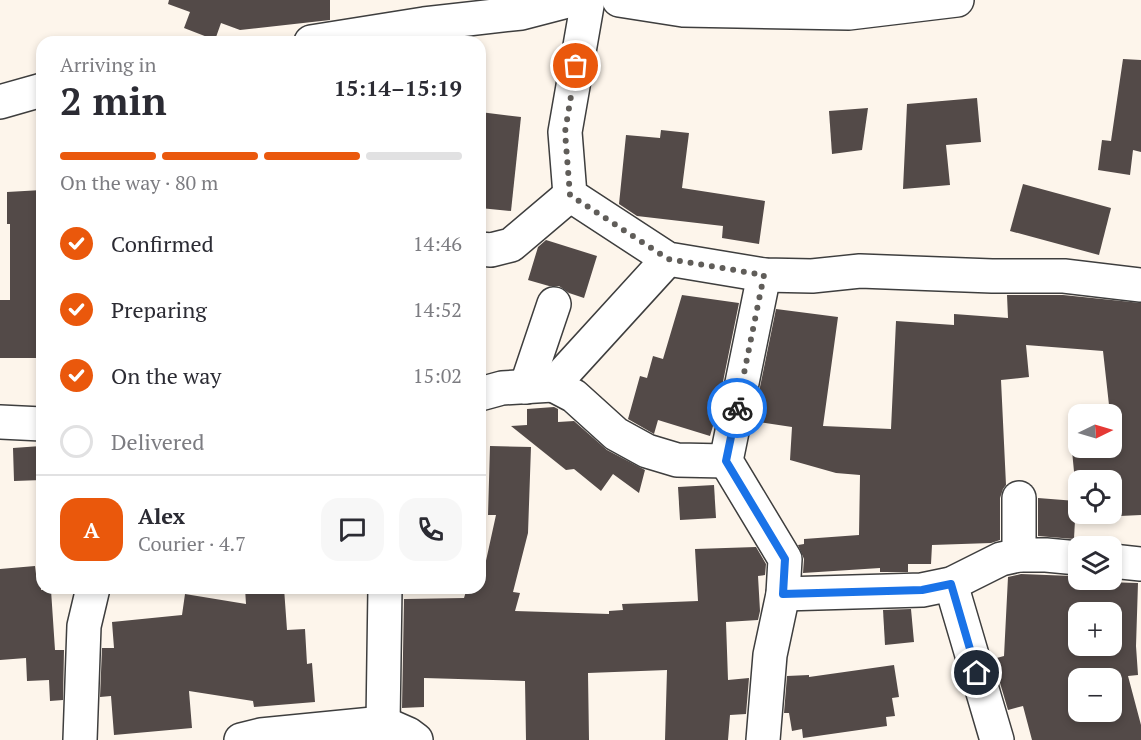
<!DOCTYPE html>
<html lang="en">
<head>
<meta charset="utf-8">
<style>
  :root { --surface:#fff; --page:#f7f7f7; --text:#2b2b33; --muted:#7c7c81; --line:#e1e1e2; --accent:#ea580c }
  body { margin:0; font-family:"PT Serif",serif; background:var(--page); color:var(--text); height:100vh; display:flex; flex-direction:column; font-size:22px; white-space:nowrap }
  * { box-sizing:border-box; margin:0 }
  p { font-size:20px; color:var(--muted) }
  .icon { flex:none; width:33px; height:33px; fill:none; stroke:currentColor; stroke-width:2; stroke-linecap:round; stroke-linejoin:round }
  .map { position:relative; flex:1; overflow:hidden }
  .details { position:absolute; left:36px; top:36px; width:450px; height:558px; display:flex; flex-direction:column; background:var(--surface); border-radius:18px; box-shadow:0 3px 9px #0003 }
  .details>* { flex:none }
  .needle { width:39px; rotate:85deg }
  .fabs { position:absolute; left:1068px; top:404px; display:grid; gap:12px }
  .fabs a { display:grid; place-items:center; width:54px; height:54px; border-radius:12px; background:var(--surface); box-shadow:0 3px 9px #0003; font-size:30px }
  .pin { position:absolute; display:grid; place-items:center; width:51px; height:51px; color:#fff; margin:-26px; border:3px solid #fff; border-radius:50%; box-shadow:0 2px 6px #0007 }
  .courier { position:absolute; display:grid; place-items:center; width:60px; height:60px; margin:-30px; border:4px solid #1a73e8; border-radius:50%; background:#fff; color:#222; box-shadow:0 2px 8px #0007 }
  .summary em { font-style:normal; font-weight:700 }
  .summary div { display:flex; flex-direction:column-reverse }
  .summary { display:flex; align-items:center; justify-content:space-between; height:102px; padding:0 24px }
  h1 { font-size:39px; font-weight:700; line-height:45px }
  .bar { display:grid; grid-template-columns:repeat(4,1fr); gap:9px 6px; align-content:center; height:72px; padding:0 24px }
  .bar i { height:8px; border-radius:4px; background:var(--line) }
  .bar .current { background:var(--accent) }
  .bar p { grid-column:span 4 }
  .line { display:flex; align-items:center; gap:15px; padding:0 24px; border-top:2px solid var(--line) }
  .line div { flex:1 }
  .round { display:grid; place-items:center; flex:none; width:63px; height:63px; border-radius:18px; background:var(--page) }
  ol { padding:0 24px; list-style:none }
  li { display:flex; align-items:center; gap:18px; height:66px }
  li p { margin-inline-start:auto }
  li .icon { padding:6px; border-radius:50%; background:var(--accent); color:#fff; stroke-width:4 }
  li:last-child { color:var(--muted) }
  li i { width:33px; height:33px; border:3px solid var(--line); border-radius:50% }
  .map>svg:first-child { display:block }
  .building { fill:#534a48; fill-rule:evenodd }
  .lines { fill:none; stroke-linecap:round; stroke-linejoin:round }
  .minor-casing { stroke:#3e3e3e; stroke-width:36 }
  .minor { stroke:#fff; stroke-width:33 }
  .done { stroke:#605d59; stroke-width:6; stroke-dasharray:0 10.8 }
  .route { stroke:#1a73e8; stroke-width:8 }
</style>
</head>
<body>
<div class="map">
<svg width="1141" height="740" viewBox="0 0 1141 740">
  <rect width="100%" height="100%" fill="#fdf5eb"/>
  <!-- building -->
  <g class="building">
    <polygon points="169,0 330,0 330,20 240,30 221,23 215,40 184,28 190,12 168,4"/>
    <polygon points="1123,59 1141,60 1141,152 1133,150 1130,175 1098,170 1102,140 1111,141"/>
    <polygon points="977,98 981,142 946,145 950,185 903,189 907,104"/>
    <polygon points="868,108 862,150 832,154 829,111"/>
    <polygon points="480,112 521,117 511,211 480,208"/>
    <polygon points="661,130 689,133 682,188 765,201 759,244 722,238 723,226 637,216 619,204 626,135 660,138"/>
    <polygon points="1023,184 1111,208 1099,255 1010,231"/>
    <polygon points="42,190 42,358 0,358 0,300 10,300 10,224 7,224 7,192"/>
    <polygon points="546,240 597,256 584,298 569,293 559,286 549,286 528,280 538,247"/>
    <polygon points="682,295 739,303 716,416 710,436 658,420 654,434 628,419 640,376 647,378 653,356 663,359"/>
    <polygon points="1007,295 1063,295 1141,303 1141,515 1120,516 1116,477 1075,482 1071,440 1078,440 1078,447 1112,447 1112,414 1110,414 1103,351 1026,345 1029,377 1001,380 1006,485 1003,489 1000,498 1000,540 991,543 932,545 931,564 908,564 908,572 880,572 880,568 803,573 804,559 798,545 804,544 804,539 859,535 860,475 836,473 790,460 792,427 753,421 776,309 838,317 823,426 891,429 896,321 954,325 954,314 1008,318"/>
    <polygon points="554,407 558,409 558,422 574,421 607,450 645,470 639,493 613,474 601,491 574,469 566,470 511,426 527,425 527,409"/>
    <polygon points="41,446 42,480 14,481 13,448"/>
    <polygon points="490,446 531,447 528,533 513,592 520,593 515,611 609,614 609,611 623,610 622,604 698,601 695,549 756,547 766,564 765,575 758,576 760,611 758,620 726,622 728,680 749,678 746,714 730,715 728,740 665,740 667,670 588,673 589,740 526,740 525,681 424,678 424,707 402,708 404,599 464,598 467,588 480,588 496,515 488,515"/>
    <polygon points="714,485 716,518 680,520 678,487"/>
    <polygon points="1038,498 1076,501 1074,539 1038,536"/>
    <polygon points="35,566 36,574 41,574 41,590 51,590 55,650 64,650 63,700 50,701 49,680 27,681 26,658 0,660 0,569"/>
    <path d="M1021,574L1072,576L1071,581L1138,583L1136,646L1138,675L1128,676L1141,725V740H1032L1023,706L1008,710L993,659L1004,656L1008,577ZM1078,612H1112V645H1078ZM1078,678H1112V711H1078Z"/>
    <polygon points="245,588 284,588 287,630 305,629 307,664 312,663 315,702 254,707 253,701 189,691 192,728 114,735 111,696 100,697 102,648 114,648 112,622 182,615 185,594 246,604"/>
    <polygon points="911,609 914,642 885,645 883,610"/>
    <polygon points="894,665 899,697 892,698 895,716 886,717 887,726 803,738 802,729 792,731 789,713 784,713 787,676 809,675 809,677"/>
  </g>
  <g class="lines">
    <!-- minor casing -->
    <g class="minor-casing">
      <g id="minor">
        <polyline points="588,0 565,132 570,195 668,259 764,275 812,276 860,271 992,276 1064,276 1141,285"/>
        <polyline points="619,0 683,10 849,13 957,0"/>
        <polyline points="311,42 424,24 521,13 571,0"/>
        <polyline points="0,102 42,90"/>
        <polyline points="480,249 491,250 511,245 570,195"/>
        <polyline points="553,385 574,396 616,434 647,451 677,460 726,461"/>
        <polyline points="526,387 554,304"/>
        <polyline points="480,394 502,388 553,385 668,259"/>
        <polyline points="0,422 42,424"/>
        <polyline points="1019,498 1019,555"/>
        <polyline points="1112,561 1141,564"/>
        <polyline points="951,584 997,740"/>
        <polyline points="783,594 922,590 951,584 1001,559 1019,555 1046,555 1078,558"/>
        <polyline points="383,723 385,588"/>
        <polyline points="80,740 84,626 93,588"/>
        <polyline points="241,740 261,735 383,723 408,734 416,740"/>
        <polyline points="763,740 770,655 783,594 785,559 726,461 764,275"/>
      </g>
    </g>
    <!-- minor -->
    <use href="#minor" class="minor"/>
  </g>
  <g class="lines">
    <!-- done -->
    <polyline class="done" points="576,66 565,132 570,195 668,259 764,275 737,408"/>
    <!-- route -->
    <polyline class="route" points="737,408 726,461 785,559 783,594 922,590 951,584 977,673"/>
  </g>
</svg>
<div class="fabs">
<a><svg class="needle" viewBox="-14 -14 28 28"><path d="M0-13l5 13h-10z" fill="#e53935"/><path d="M0 13l5-13h-10z" fill="#7c7c81"/></svg></a>
<a><svg class="icon" aria-label="locate" viewBox="0 0 24 24"><circle cx="12" cy="12" r="6"/><path d="M12 2v4M12 18v4M2 12h4M18 12h4"/></svg></a>
<a><svg class="icon" aria-label="layers" viewBox="0 0 24 24"><path d="M12 4l9 5-9 5-9-5zM3 14l9 5 9-5"/></svg></a>
<a>+</a>
<a>−</a>
</div>
<div class="pin" style="left:576px;top:66px;background:#ea580c"><svg class="icon" aria-label="bag" viewBox="0 0 24 24"><path d="M5 8h14l-1 12H6zM9 8a3 3 0 0 1 6 0"/></svg></div>
<div class="pin" style="left:977px;top:673px;background:#1f2937"><svg class="icon" aria-label="home" viewBox="0 0 24 24"><path d="M3 11l9-7 9 7M6 9v11h12V9"/></svg></div>
<div class="courier" style="left:737px;top:408px"><svg class="icon" aria-label="bike" viewBox="0 0 24 24"><circle cx="6" cy="16" r="4"/><circle cx="18" cy="16" r="4"/><path d="M6 16l4-8h5l3 8M10 8l3 8H6M13 5h3"/></svg></div>
<section class="details">
<div class="summary"><div><h1>2 min</h1><p>Arriving in</p></div><em>15:14–15:19</em></div>
<div class="bar"><i class="current"></i><i class="current"></i><i class="current"></i><i></i><p>On the way · 80 m</p></div>
<ol>
<li><svg class="icon" aria-label="check" viewBox="0 0 24 24"><path d="M5 12l5 5 9-10"/></svg>Confirmed<p>14:46</p></li>
<li><svg class="icon" aria-label="check" viewBox="0 0 24 24"><path d="M5 12l5 5 9-10"/></svg>Preparing<p>14:52</p></li>
<li><svg class="icon" aria-label="check" viewBox="0 0 24 24"><path d="M5 12l5 5 9-10"/></svg>On the way<p>15:02</p></li>
<li><i></i>Delivered</li>
</ol>
<div class="line" style="height:108px"><b class="round" style="background:var(--accent);color:#fff">A</b><div><b>Alex</b><p>Courier · 4.7</p></div><a class="round"><svg class="icon" aria-label="chat" viewBox="0 0 24 24"><path d="M4 5h16v11H9l-5 4z"/></svg></a><a class="round"><svg class="icon" aria-label="phone" viewBox="0 0 24 24"><path d="M5 4h4l2 5-3 2q2 4 5 5l2-3 5 2v4C11 20 4 13 5 4z"/></svg></a></div>
</section>
</div>
</body>
</html>
